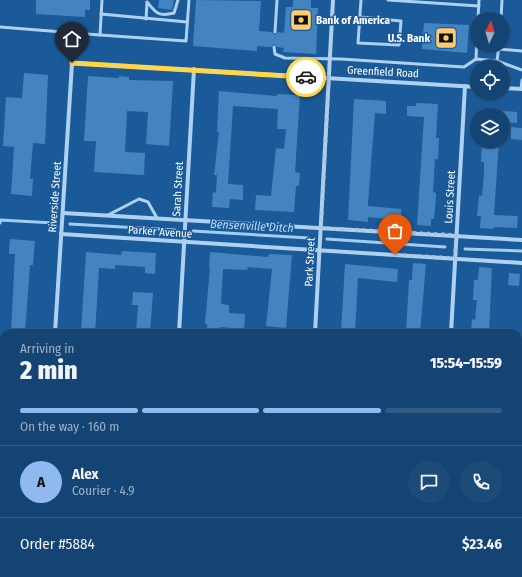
<!DOCTYPE html>
<html lang="en">
<head>
<meta charset="utf-8">
<style>
  :root { --surface:#144473; --page:#1d4b78; --text:#f1f3f6; --muted:#9db0c4; --line:#335c85; --accent:#90b9f0 }
  body { margin:0; font-family:"Fira Sans Condensed",sans-serif; background:var(--page); color:var(--text); height:100vh; display:flex; flex-direction:column; font-size:15px; white-space:nowrap }
  * { box-sizing:border-box; margin:0 }
  p { font-size:13px; color:var(--muted) }
  .icon { flex:none; width:22px; height:22px; fill:none; stroke:currentColor; stroke-width:2; stroke-linecap:round; stroke-linejoin:round }
  .map { position:relative; flex:1; overflow:hidden }
  .side { position:absolute; left:0px; top:329px; width:522px; height:248px; display:flex; flex-direction:column; background:var(--surface); border-radius:12px 12px 0 0; box-shadow:0 1px 3px #0004,0 0 0 1px var(--line) }
  .side>* { flex:none }
  .needle { width:26px; rotate:5deg }
  .buttons { position:absolute; left:470px; top:12px; display:grid; gap:8px }
  .buttons a { display:grid; place-items:center; width:40px; height:40px; border-radius:50%; background:var(--surface); box-shadow:0 1px 3px #0004,0 0 0 1px var(--line); font-size:20px }
  .pin { position:absolute; display:grid; place-items:center; width:34px; height:34px; color:#fff; margin:-41px -17px; border-radius:50% 50% 50% 0; rotate:-45deg; box-shadow:0 0 4px #0007 }
  .pin .icon { rotate:45deg }
  .courier { position:absolute; display:grid; place-items:center; width:40px; height:40px; margin:-20px; border:3px solid #ffd54a; border-radius:50%; background:#fff; color:#222; box-shadow:0 1px 5px #0007 }
  .summary em { font-style:normal; font-weight:800 }
  .summary div { display:flex; flex-direction:column-reverse }
  .summary { display:flex; align-items:center; justify-content:space-between; height:68px; padding:0 20px }
  h1 { font-size:26px; font-weight:800; line-height:30px }
  .bar { display:grid; grid-template-columns:repeat(4,1fr); gap:6px 4px; align-content:center; height:48px; padding:0 20px }
  .bar i { height:5px; border-radius:3px; background:var(--line) }
  .bar .current { background:var(--accent) }
  .bar p { grid-column:span 4 }
  .line { display:flex; align-items:center; gap:10px; padding:0 20px; border-top:1px solid var(--line) }
  .line div { flex:1 }
  .round { display:grid; place-items:center; flex:none; width:42px; height:42px; border-radius:21px; background:var(--page) }
  .map>svg:first-child { display:block }
  .lines { fill:none; stroke-linecap:round; stroke-linejoin:round }
  .stream { stroke:#a2cdf3; stroke-width:3 }
  .building { fill:#4384c0 }
  .service { stroke:#afd1f1; stroke-width:3 }
  .minor { stroke:#afd1f1; stroke-width:4 }
  .done { stroke:#afc5db; stroke-width:4; stroke-dasharray:0 7.2 }
  .route { stroke:#ffd54a; stroke-width:5 }
  .labels { text-anchor:middle; dominant-baseline:central; stroke-width:3; stroke-linejoin:round; paint-order:stroke }
  .poi-label { font-size:11px; font-weight:bold; fill:#fff; stroke:#1a5a99; text-anchor:start }
  .street-label { font-size:11px; fill:#fff; stroke:#1a5a99 }
  .water-label { font-size:12px; font-style:italic; fill:#bcdbf7; stroke:#1a5a99 }
</style>
</head>
<body>
<div class="map">
<svg width="522" height="577" viewBox="0 0 522 577">
  <rect width="100%" height="100%" fill="#1a5a99"/>
  <g class="lines">
    <!-- stream -->
    <g class="stream">
      <polyline points="0,223 0,220 54,223"/>
      <polyline points="70,224 175,230"/>
      <polyline points="193,231 309,238"/>
      <polyline points="327,239 445,247"/>
      <polyline points="465,249 522,251"/>
    </g>
  </g>
  <!-- building -->
  <g class="building">
    <polygon points="36,0 90,0 90,10 85,10 85,17 36,14"/>
    <polygon points="159,0 174,0 172,10 158,8"/>
    <polygon points="196,0 261,1 259,31 272,32 275,35 278,32 284,33 286,7 293,7 293,0 311,0 311,8 318,8 316,54 283,52 284,48 277,47 274,44 271,47 257,46 257,51 193,46"/>
    <polygon points="424,23 469,25 467,53 422,49"/>
    <polygon points="24,73 48,75 45,144 33,143 30,179 33,179 32,196 11,194 14,147 3,146 6,97 22,98"/>
    <polygon points="88,76 119,78 119,76 129,77 129,80 173,81 169,146 146,144 148,112 127,111 125,152 145,153 144,175 94,172 96,141 84,141"/>
    <polygon points="219,91 277,96 277,94 300,95 295,172 300,173 299,186 296,186 294,212 255,210 256,195 271,196 276,148 284,149 286,129 277,129 278,109 233,106 228,184 243,185 243,200 230,199 229,208 212,207 213,192 216,193 217,175 214,175 219,132 217,132"/>
    <polygon points="354,99 386,101 386,114 375,113 368,203 368,206 401,209 401,220 368,217 368,222 348,220"/>
    <polygon points="416,103 438,104 436,138 439,138 438,159 435,159 433,192 436,193 436,197 434,219 431,219 431,226 417,225 424,117 407,116 407,106 416,106"/>
    <polygon points="503,111 517,112 517,123 503,122"/>
    <polygon points="511,127 522,128 522,140 511,139"/>
    <polygon points="482,141 499,141 494,215 518,216 517,228 494,227 493,229 480,228 481,216 477,216 479,195 482,196 484,174 484,162 481,162"/>
    <polygon points="10,239 35,241 33,265 30,265 25,333 11,333 15,254 9,254"/>
    <polygon points="122,251 156,253 155,274 145,273 145,267 115,265 115,269 99,268 95,333 81,333 86,252 121,255"/>
    <polygon points="210,252 268,257 269,254 292,255 286,328 266,326 272,269 248,267 247,270 223,269 221,304 229,305 229,313 245,314 244,329 220,327 220,333 207,333 207,324 205,323 210,268 209,268"/>
    <polygon points="413,263 426,264 420,333 406,333 409,280 412,280"/>
    <polygon points="345,264 398,269 397,282 358,278 355,332 341,331"/>
    <polygon points="479,267 492,268 489,333 471,333 472,319 475,320 477,300 473,300 474,280 478,280"/>
    <polygon points="509,273 520,274 519,286 508,285"/>
    <polygon points="133,292 153,293 150,333 136,333 138,305 132,305"/>
  </g>
  <g class="lines">
    <!-- service -->
    <g class="service">
      <polyline points="388,0 479,6"/>
      <path d="M147,2C156,13 158,17 174,13L178,0"/>
      <polyline points="101,14 187,22"/>
      <polyline points="360,17 401,21 399,45 358,43 361,0"/>
      <polyline points="146,19 147,3"/>
      <polyline points="478,19 479,0"/>
      <polyline points="501,19 502,0"/>
      <polyline points="0,27 100,35 102,0"/>
      <polyline points="275,32 277,0"/>
      <polyline points="100,35 186,41 189,0"/>
      <polyline points="274,47 275,54 285,58 341,59 464,67 476,59 497,61 499,45"/>
      <polyline points="498,49 522,51"/>
      <polyline points="476,59 477,37"/>
      <polyline points="497,61 522,70"/>
      <polyline points="521,89 522,80"/>
      <polyline points="108,215 139,199 148,202 157,218"/>
    </g>
    <!-- minor -->
    <g class="minor">
      <polyline points="503,88 522,89"/>
      <polyline points="63,213 522,240"/>
      <polyline points="61,234 522,263"/>
      <polyline points="55,333 72,63 477,87"/>
      <polyline points="179,333 194,69"/>
      <polyline points="315,333 333,0"/>
      <polyline points="451,333 465,86"/>
      <polyline points="0,572 4,572"/>
      <polyline points="13,573 77,577"/>
      <polyline points="166,577 166,573"/>
      <polyline points="302,577 303,573"/>
      <polyline points="437,577 437,573"/>
    </g>
  </g>
  <g class="lines">
    <!-- done -->
    <polyline class="done" points="306,77 329,78 321,228 456,235 455,258 395,255"/>
    <!-- route -->
    <polyline class="route" points="72,63 306,77"/>
  </g>
  <!-- icons -->
  <defs>
    <g id="bank-square" transform="scale(1.15)"><rect x="-9" y="-9" width="18" height="18" rx="4" fill="#ffcb6f" stroke="#1a5a99"/><path d="M-6-4H6V4H-6ZM0-2.3a2.3 2.3 0 1 0 0 4.6a2.3 2.3 0 1 0 0-4.6Z" fill="#111"/></g>
  </defs>
  <g fill-rule="evenodd">
    <use href="#bank-square" x="301" y="20"/>
    <use href="#bank-square" x="446" y="38"/>
  </g>
  <g class="labels">
    <!-- poi labels -->
    <g class="poi-label">
      <text x="316" y="20">Bank of America</text>
      <text x="430" y="38" text-anchor="end">U.S. Bank</text>
    </g>
    <!-- street labels -->
    <g class="street-label">
      <text transform="translate(383 72) rotate(3)">Greenfield Road</text>
      <text transform="translate(178 189) rotate(-87)">Sarah Street</text>
      <text transform="translate(55 197) rotate(-86)">Riverside Street</text>
      <text transform="translate(450 197) rotate(-87)">Louis Street</text>
      <text transform="translate(160 232) rotate(4)">Parker Avenue</text>
      <text transform="translate(310 262) rotate(-87)">Park Street</text>
    </g>
    <!-- water labels -->
    <g class="water-label">
      <text transform="translate(252 226) rotate(3)">Bensenville Ditch</text>
    </g>
  </g>
</svg>
<div class="buttons">
<a><svg class="needle" viewBox="-14 -14 28 28"><path d="M0-13l5 13h-10z" fill="#e53935"/><path d="M0 13l5-13h-10z" fill="#9db0c4"/></svg></a>
<a><svg class="icon" aria-label="locate" viewBox="0 0 24 24"><circle cx="12" cy="12" r="6"/><path d="M12 2v4M12 18v4M2 12h4M18 12h4"/></svg></a>
<a><svg class="icon" aria-label="layers" viewBox="0 0 24 24"><path d="M12 4l9 5-9 5-9-5zM3 14l9 5 9-5"/></svg></a>
</div>
<div class="pin" style="left:395px;top:255px;background:#ea580c"><svg class="icon" aria-label="bag" viewBox="0 0 24 24"><path d="M5 8h14l-1 12H6zM9 8a3 3 0 0 1 6 0"/></svg></div>
<div class="pin" style="left:72px;top:63px;background:#1f2937"><svg class="icon" aria-label="home" viewBox="0 0 24 24"><path d="M3 11l9-7 9 7M6 9v11h12V9"/></svg></div>
<div class="courier" style="left:306px;top:77px"><svg class="icon" aria-label="car" viewBox="0 0 24 24"><path d="M5 17H2v-5l4-1 3-4h7l3 4 3 1v5h-3M9 17h6M6 11h13"/><circle cx="7" cy="17" r="2"/><circle cx="17" cy="17" r="2"/></svg></div>
<section class="side">
<div class="summary"><div><h1>2 min</h1><p>Arriving in</p></div><em>15:54–15:59</em></div>
<div class="bar"><i class="current"></i><i class="current"></i><i class="current"></i><i></i><p>On the way · 160 m</p></div>
<div class="line" style="height:72px"><b class="round" style="background:var(--accent);color:#111">A</b><div><b>Alex</b><p>Courier · 4.9</p></div><a class="round"><svg class="icon" aria-label="chat" viewBox="0 0 24 24"><path d="M4 5h16v11H9l-5 4z"/></svg></a><a class="round"><svg class="icon" aria-label="phone" viewBox="0 0 24 24"><path d="M5 4h4l2 5-3 2q2 4 5 5l2-3 5 2v4C11 20 4 13 5 4z"/></svg></a></div>
<div class="line" style="height:52px"><div>Order #5884</div><b>$23.46</b></div>
</section>
</div>
</body>
</html>
